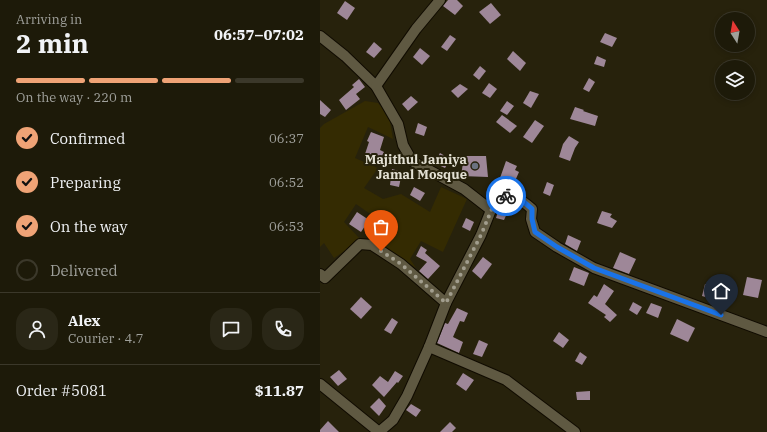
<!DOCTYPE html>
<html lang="en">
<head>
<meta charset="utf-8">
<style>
  :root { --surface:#1d1a09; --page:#2a2717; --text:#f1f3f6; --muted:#a0a19c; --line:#3b382a; --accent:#efa376 }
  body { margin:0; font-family:"IBM Plex Serif",serif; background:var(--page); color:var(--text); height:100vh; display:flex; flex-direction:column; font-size:15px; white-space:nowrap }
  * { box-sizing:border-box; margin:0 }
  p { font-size:13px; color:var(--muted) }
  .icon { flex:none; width:22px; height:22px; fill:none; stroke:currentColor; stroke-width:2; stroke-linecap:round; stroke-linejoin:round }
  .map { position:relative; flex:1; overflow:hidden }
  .panel { display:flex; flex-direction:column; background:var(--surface); width:320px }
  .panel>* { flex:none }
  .needle { width:26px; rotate:349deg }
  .fabs { position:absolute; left:395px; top:12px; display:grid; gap:8px }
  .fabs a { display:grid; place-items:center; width:40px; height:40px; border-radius:50%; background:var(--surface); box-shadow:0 2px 6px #0003,0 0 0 1px var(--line); font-size:20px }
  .pin { position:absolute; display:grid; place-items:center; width:34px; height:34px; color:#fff; margin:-41px -17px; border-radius:50% 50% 50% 0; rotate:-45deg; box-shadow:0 0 4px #0007 }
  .pin .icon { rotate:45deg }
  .courier { position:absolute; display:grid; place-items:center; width:40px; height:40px; margin:-20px; border:3px solid #1a73e8; border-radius:50%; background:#fff; color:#222; box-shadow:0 1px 5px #0007 }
  .headline em { font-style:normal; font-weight:700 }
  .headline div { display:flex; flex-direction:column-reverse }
  .headline { display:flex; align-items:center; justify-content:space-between; height:68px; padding:0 16px }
  h1 { font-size:26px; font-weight:700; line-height:30px }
  .bar { display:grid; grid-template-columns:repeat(4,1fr); gap:6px 4px; align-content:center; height:48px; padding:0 16px }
  .bar i { height:5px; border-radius:3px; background:var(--line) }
  .bar .on { background:var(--accent) }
  .bar p { grid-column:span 4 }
  .line { display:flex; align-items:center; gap:10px; padding:0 16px; border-top:1px solid var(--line) }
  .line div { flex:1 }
  .round { display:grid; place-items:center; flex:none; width:42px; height:42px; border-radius:16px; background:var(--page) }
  ol { padding:0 16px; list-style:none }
  li { display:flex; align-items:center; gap:12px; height:44px }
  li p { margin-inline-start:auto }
  li .icon { padding:4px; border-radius:50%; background:var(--accent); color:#111; stroke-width:4 }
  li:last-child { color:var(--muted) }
  li i { width:22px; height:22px; border:2px solid var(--line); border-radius:50% }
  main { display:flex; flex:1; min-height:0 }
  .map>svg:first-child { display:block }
  .green { fill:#342b02 }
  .building { fill:#9e8798 }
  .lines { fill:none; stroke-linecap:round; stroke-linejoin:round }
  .minor-casing { stroke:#100b00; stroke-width:12 }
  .minor { stroke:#5f5942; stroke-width:10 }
  .done { stroke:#a29e8e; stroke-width:4; stroke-dasharray:0 7.2 }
  .route { stroke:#1a73e8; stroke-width:5 }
  .worship-dot { fill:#6b7280; stroke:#27220c; stroke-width:1.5 }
  .labels { text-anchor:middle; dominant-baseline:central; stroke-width:4; stroke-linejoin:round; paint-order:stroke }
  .poi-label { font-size:13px; font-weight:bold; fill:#e4e1d4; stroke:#27220c; text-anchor:end }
</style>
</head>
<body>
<main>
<section class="panel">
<div class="headline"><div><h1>2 min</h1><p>Arriving in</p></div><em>06:57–07:02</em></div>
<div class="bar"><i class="on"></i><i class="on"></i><i class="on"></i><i></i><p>On the way · 220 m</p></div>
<ol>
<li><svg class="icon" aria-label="check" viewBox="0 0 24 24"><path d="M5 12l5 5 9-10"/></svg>Confirmed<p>06:37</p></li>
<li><svg class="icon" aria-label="check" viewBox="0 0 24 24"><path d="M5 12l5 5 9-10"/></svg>Preparing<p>06:52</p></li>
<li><svg class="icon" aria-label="check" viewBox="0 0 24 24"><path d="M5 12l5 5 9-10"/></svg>On the way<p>06:53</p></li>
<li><i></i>Delivered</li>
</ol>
<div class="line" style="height:72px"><a class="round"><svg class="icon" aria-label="person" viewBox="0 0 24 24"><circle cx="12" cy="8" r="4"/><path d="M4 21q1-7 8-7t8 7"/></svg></a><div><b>Alex</b><p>Courier · 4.7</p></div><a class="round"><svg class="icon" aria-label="chat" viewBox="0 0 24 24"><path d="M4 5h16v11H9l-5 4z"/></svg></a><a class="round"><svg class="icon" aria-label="phone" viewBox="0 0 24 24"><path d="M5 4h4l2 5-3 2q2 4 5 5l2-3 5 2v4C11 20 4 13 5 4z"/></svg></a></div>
<div class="line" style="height:52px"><div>Order #5081</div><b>$11.87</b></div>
</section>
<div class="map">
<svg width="447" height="432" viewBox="0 0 447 432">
  <rect width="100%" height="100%" fill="#27220c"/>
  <!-- green -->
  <polygon class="green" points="45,101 58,103 69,116 73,139 48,127 35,158 58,168 44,188 63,199 81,194 110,212 121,187 147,199 123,252 101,241 90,259 96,268 47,235 56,218 36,204 24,222 41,240 14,258 4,243 0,247 0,128 4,124"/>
  <!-- building -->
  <g class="building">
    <polygon points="128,0 137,0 143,6 135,15 123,6"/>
    <polygon points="25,1 35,8 27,20 17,13"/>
    <polygon points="171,3 181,15 170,24 159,12"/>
    <polygon points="285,33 297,38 292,47 280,42"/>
    <polygon points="130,35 136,39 127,51 121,47"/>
    <polygon points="54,42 62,49 54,58 46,52"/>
    <polygon points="100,48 110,56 102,65 93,57"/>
    <polygon points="193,51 206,63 200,71 187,59"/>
    <polygon points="277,56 286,60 284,67 274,64"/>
    <polygon points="160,66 166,71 159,80 153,75"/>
    <polygon points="269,78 275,82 269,92 263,89"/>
    <polygon points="39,79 45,87 36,94 40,99 26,110 19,100 34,87 32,85"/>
    <polygon points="169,83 177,89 170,98 162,93"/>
    <polygon points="140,84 148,89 138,98 131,91"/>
    <polygon points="210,91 219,94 211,108 203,103"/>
    <polygon points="91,96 98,102 88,111 82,104"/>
    <polygon points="0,100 11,110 5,117 0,114"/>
    <polygon points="187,101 194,106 187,115 180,111"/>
    <polygon points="255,107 264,110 263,111 278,116 275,126 250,119"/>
    <polygon points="182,115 197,126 190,133 176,122"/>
    <polygon points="215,120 224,126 212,143 203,137"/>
    <polygon points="98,123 107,127 104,136 95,133"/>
    <polygon points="51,132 64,137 60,150 64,152 59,162 44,157 49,142 47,141"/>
    <polygon points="249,136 259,142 255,148 250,161 239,157 243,144"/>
    <polygon points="120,153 130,159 125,168 114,163"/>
    <polygon points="144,156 166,156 168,177 141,176"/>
    <polygon points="186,161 197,166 195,170 199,172 195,181 190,179 188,183 180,178"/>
    <polygon points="72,169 82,172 79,187 70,185"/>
    <polygon points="227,182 234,185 230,196 223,193"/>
    <polygon points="94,187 105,193 100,201 90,195"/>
    <polygon points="180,205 189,209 184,220 176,218"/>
    <polygon points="282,211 292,214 290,217 297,221 292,228 277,223"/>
    <polygon points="37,212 49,220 41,232 29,224"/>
    <polygon points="146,218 154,222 150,231 142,227"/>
    <polygon points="248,235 261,241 257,251 245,244"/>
    <polygon points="101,246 107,250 105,253 120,266 108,279 99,271 107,262 96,256"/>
    <polygon points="300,252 316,259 309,274 293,268"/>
    <polygon points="163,257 172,264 161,279 152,271"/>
    <polygon points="254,267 269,273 264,286 249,280"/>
    <polygon points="427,277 442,280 438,298 423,295"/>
    <polygon points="284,284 294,291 285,304 297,315 290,322 284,317 286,315 268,303 274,295 277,297"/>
    <polygon points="385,284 402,288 399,301 382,296"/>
    <polygon points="41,297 52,307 41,319 30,309"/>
    <polygon points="313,302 322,307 317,315 309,310"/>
    <polygon points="331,303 342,307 338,318 326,313"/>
    <polygon points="137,308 148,313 144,322 140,321 133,337 143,342 139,353 117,343 125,323 128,324"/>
    <polygon points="72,318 78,322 71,334 64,330"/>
    <polygon points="357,319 375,328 368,342 350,334"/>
    <polygon points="239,332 249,340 243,348 233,341"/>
    <polygon points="159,340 168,344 162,357 153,354"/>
    <polygon points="260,352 267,357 262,365 255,361"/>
    <polygon points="19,370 27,379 18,386 10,377"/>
    <polygon points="75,371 83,376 78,383 77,382 64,397 52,385 60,376 68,382"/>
    <polygon points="143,373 154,380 146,391 136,384"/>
    <polygon points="270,391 270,400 257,400 256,392"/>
    <polygon points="59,398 66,406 59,416 50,407"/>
    <polygon points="91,404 101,410 96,417 86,410"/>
    <polygon points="8,421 19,432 0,432 0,430"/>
    <polygon points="130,422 136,428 132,432 120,432"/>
  </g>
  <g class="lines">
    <!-- minor casing -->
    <g class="minor-casing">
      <g id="minor">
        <polyline points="0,36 25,56 56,86 78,124 83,145 92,161 144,189 171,210 161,235 126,303 109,347 87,396 73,420 59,432"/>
        <polyline points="56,86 96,29 120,0"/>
        <path d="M171,210L176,199C191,195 200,198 212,209L211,219L215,232L237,247L274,268L447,332"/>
        <polyline points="0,274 5,278 40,244 52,245 81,264 126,303"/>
        <polyline points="109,347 186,380 255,432"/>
        <polyline points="0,384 59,432"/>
      </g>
    </g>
    <!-- minor -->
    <use href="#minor" class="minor"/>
  </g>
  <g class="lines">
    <!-- done -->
    <polyline class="done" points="61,251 81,264 126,303 161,235 176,199 186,196"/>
    <!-- route -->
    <polyline class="route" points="186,196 204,202 212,209 212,219 215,232 237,247 274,268 401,315"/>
  </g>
  <!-- markers -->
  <circle class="worship-dot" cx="155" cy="166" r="4"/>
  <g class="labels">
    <!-- poi labels -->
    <g class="poi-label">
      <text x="147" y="159">Majithul Jamiya<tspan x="147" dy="15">Jamal Mosque</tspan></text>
    </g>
  </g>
</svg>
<div class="fabs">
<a><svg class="needle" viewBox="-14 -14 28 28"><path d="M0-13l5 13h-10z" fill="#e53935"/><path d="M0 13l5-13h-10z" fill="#a0a19c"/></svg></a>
<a><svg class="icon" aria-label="layers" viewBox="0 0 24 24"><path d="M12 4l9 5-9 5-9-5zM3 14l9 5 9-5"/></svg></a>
</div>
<div class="pin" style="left:61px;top:251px;background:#ea580c"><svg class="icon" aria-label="bag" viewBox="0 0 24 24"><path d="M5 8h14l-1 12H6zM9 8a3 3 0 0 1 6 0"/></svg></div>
<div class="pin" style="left:401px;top:315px;background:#1f2937"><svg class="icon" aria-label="home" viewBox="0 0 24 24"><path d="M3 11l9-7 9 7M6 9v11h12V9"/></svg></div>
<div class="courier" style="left:186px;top:196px"><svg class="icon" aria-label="bike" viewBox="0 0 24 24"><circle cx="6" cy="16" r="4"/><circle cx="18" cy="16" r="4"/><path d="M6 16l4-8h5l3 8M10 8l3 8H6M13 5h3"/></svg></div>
</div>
</main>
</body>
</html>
